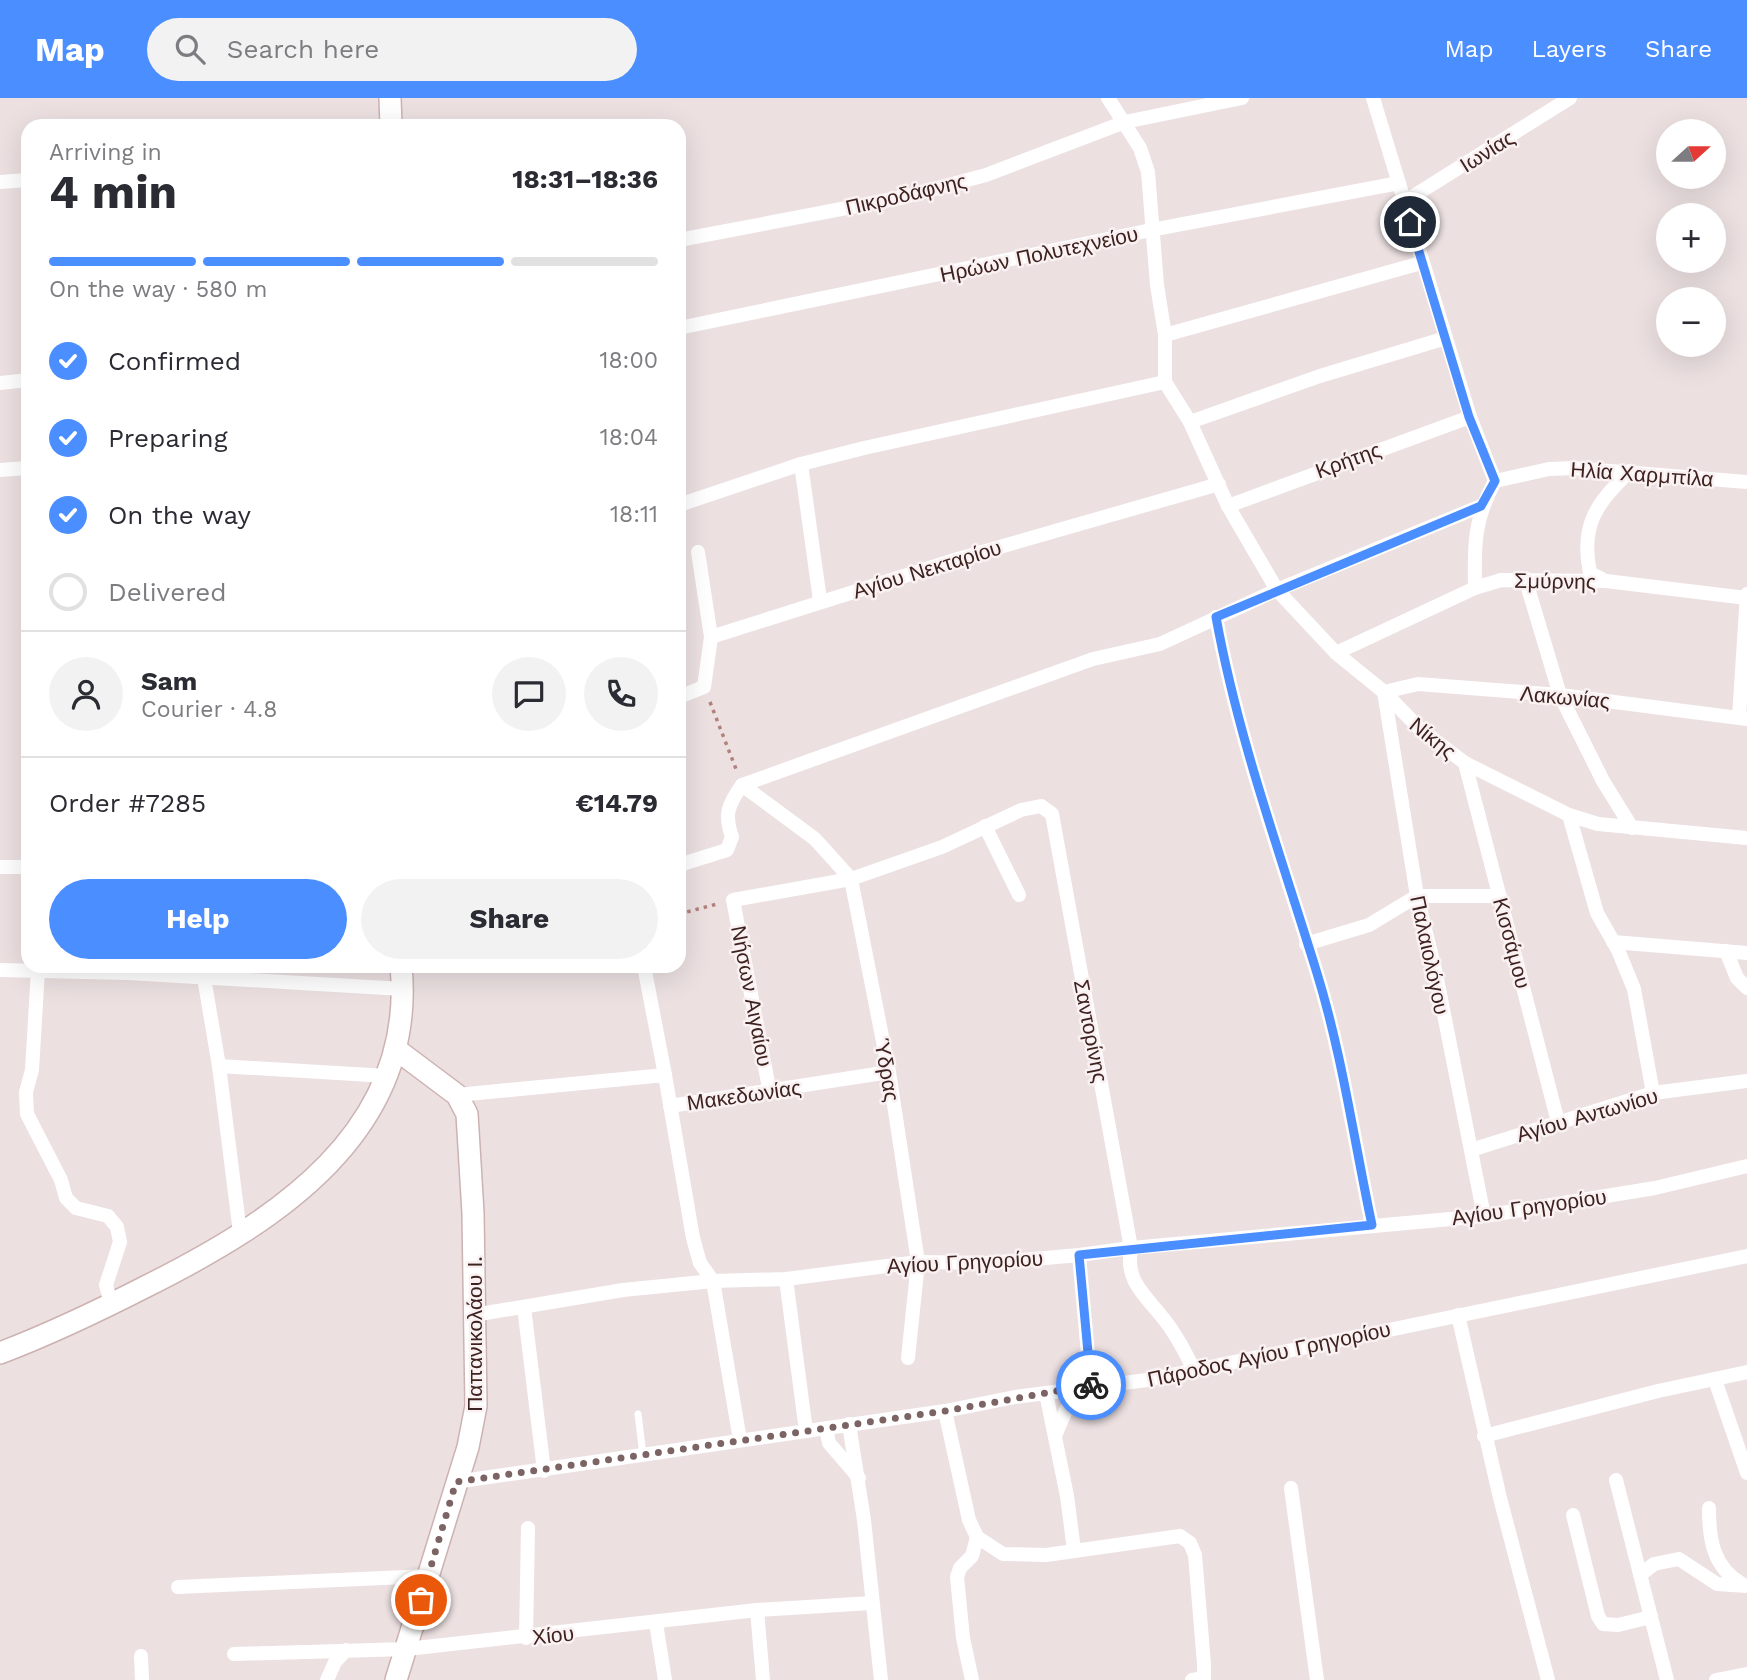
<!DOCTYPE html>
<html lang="en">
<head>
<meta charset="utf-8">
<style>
  :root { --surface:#fff; --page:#f2f2f3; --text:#2b2b33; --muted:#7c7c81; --line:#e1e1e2; --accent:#4b8eff }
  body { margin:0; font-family:"Work Sans",sans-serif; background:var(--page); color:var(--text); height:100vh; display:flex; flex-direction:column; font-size:26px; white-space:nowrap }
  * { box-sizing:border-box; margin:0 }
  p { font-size:23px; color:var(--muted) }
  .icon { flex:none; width:38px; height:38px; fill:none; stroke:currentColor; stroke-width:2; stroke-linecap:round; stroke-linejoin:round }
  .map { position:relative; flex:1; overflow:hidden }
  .sheet { position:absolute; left:21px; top:21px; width:665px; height:854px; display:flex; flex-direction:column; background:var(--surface); border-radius:21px; box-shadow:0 7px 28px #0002 }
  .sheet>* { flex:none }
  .needle { width:46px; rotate:69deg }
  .controls { position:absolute; left:1656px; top:21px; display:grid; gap:14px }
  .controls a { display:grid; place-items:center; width:70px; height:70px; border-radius:50%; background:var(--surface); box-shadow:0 7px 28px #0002; font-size:35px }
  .pin { position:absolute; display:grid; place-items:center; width:60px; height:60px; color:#fff; margin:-30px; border:4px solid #fff; border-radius:50%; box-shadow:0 2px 7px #0007 }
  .courier { position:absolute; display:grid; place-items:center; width:70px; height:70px; margin:-35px; border:5px solid #4b8eff; border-radius:50%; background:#fff; color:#222; box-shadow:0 2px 9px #0007 }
  .head em { font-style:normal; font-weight:700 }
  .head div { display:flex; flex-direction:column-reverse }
  .head { display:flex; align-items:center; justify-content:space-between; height:119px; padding:0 28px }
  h1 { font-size:46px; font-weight:700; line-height:52px }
  .bar { display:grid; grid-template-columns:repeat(4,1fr); gap:10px 7px; align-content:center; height:84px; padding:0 28px }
  .bar i { height:9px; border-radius:5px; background:var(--line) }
  .bar .active { background:var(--accent) }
  .bar p { grid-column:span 4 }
  .line { display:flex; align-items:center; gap:18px; padding:0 28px; border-top:2px solid var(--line) }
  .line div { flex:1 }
  .round { display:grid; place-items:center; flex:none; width:74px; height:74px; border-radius:37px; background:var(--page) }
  ol { padding:0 28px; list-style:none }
  li { display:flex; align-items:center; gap:21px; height:77px }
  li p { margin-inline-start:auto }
  li .icon { padding:7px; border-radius:50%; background:var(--accent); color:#fff; stroke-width:4 }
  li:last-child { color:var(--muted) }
  li i { width:38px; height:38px; border:4px solid var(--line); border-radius:50% }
  .button { display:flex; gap:14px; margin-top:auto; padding:14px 28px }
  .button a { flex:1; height:80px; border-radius:42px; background:var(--accent); color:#fff; font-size:28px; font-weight:700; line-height:80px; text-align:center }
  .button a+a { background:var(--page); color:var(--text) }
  header { display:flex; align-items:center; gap:42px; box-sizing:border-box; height:98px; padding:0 35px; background:var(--accent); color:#fff }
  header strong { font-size:33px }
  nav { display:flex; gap:38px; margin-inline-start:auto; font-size:24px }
  .search { width:490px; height:63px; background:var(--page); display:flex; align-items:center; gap:18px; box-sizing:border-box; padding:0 24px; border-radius:38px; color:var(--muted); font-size:26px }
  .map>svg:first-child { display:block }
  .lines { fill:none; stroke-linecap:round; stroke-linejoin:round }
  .secondary-casing { stroke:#cdb2b2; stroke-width:24 }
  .path { stroke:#b3817d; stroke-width:3.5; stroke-dasharray:3.5 5; stroke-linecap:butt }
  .lane { stroke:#fff; stroke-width:7 }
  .street { stroke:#fff; stroke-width:14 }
  .secondary { stroke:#fff; stroke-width:21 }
  .done { stroke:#7b6463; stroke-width:7; stroke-dasharray:0 12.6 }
  .route { stroke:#4b8eff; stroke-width:9 }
  .labels { text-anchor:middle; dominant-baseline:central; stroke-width:5; stroke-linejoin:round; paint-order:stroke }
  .street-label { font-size:21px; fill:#3e221f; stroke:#f9f1f2 }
</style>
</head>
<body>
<header>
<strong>Map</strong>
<div class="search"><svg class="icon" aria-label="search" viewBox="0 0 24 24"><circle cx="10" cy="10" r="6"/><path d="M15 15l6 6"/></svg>Search here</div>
<nav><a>Map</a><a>Layers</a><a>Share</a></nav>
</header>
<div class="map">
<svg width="1747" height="1582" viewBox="0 0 1747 1582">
  <rect width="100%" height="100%" fill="#ece0e1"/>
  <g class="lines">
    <!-- secondary casing -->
    <g class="secondary-casing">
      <g id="secondary">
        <polyline points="390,0 391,28"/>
        <path d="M0,1255C50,1236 98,1213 145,1189C275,1124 417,1034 401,868"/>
        <polyline points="396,1582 468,1349 476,1308 473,1115 467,1016 457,997 397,952"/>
      </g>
    </g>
    <!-- path -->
    <g class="path">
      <polyline points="710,604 736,671"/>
      <polyline points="679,816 717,806"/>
    </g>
    <!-- lane -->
    <polyline class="lane" points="638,1316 643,1357"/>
    <!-- street -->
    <g class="street">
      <polyline points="1108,0 1140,50 1148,74 1157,187 1165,237 1165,284 1190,324 1228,408 1277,492 1336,555 1384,594 1419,630 1465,665 1569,717 1598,726 1747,740"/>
      <polyline points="1373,0 1470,319 1495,383"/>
      <polyline points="0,84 28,82"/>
      <polyline points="1404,104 1570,0"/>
      <polyline points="679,142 904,99 986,77 1125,24 1242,0"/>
      <polyline points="679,230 1151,132 1399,85"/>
      <polyline points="1165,237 1421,165"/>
      <polyline points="0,285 28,282"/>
      <polyline points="1190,324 1320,278 1446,240"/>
      <polyline points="801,366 820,502"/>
      <polyline points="0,372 28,370"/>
      <polyline points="1495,383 1549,371 1573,370 1747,384"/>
      <polyline points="679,407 801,366 864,350 1165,284"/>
      <polyline points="1228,408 1470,319"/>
      <polyline points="698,454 711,539"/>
      <polyline points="1525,480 1560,597 1603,683 1632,730"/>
      <path d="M1602,481L1590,475C1580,426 1597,405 1630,373"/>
      <path d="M1475,490C1474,447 1474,421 1495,383"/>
      <path d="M1216,519C1238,640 1280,756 1316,872C1342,955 1354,1043 1372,1127"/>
      <polyline points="1336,555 1475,490 1501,482 1606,483 1747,500"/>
      <polyline points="679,599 704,589 711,539 958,461 1219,386"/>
      <polyline points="1739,619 1747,496"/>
      <polyline points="1465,665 1558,1024"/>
      <polyline points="742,687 815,741 851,781"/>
      <polyline points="1569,717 1597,815 1618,852 1634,891 1653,995"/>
      <polyline points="985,728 1019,797"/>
      <path d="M679,767L727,752L732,739C724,716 728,707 742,687L1093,561L1160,546L1277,492L1481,408"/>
      <polyline points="0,769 28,769"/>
      <polyline points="851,781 889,974 918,1164 908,1260"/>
      <polyline points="1613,844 1747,855"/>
      <polyline points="1306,846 1369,827 1417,798 1500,798"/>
      <polyline points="1726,853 1737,880 1747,890"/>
      <polyline points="202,868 219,968 240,1135"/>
      <polyline points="644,868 665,977"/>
      <polyline points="0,872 128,875 403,891"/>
      <polyline points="38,872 32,972 26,994 27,1016 61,1082 66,1100 76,1110 108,1118 117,1129 120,1144 106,1187 111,1206"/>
      <polyline points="219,968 387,978"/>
      <path d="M770,995L733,802L851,781L942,749L1021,712L1041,708L1052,716L1131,1150C1125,1183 1144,1196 1163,1220C1176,1236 1185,1254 1194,1272"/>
      <polyline points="457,997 665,977 693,1140 700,1165 713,1183 740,1342"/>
      <polyline points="670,1008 889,974"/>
      <polyline points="1471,1052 1653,995 1747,983"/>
      <polyline points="1484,1118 1436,876 1417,798 1384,594 1418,586 1560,597 1747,621"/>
      <polyline points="1079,1157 1091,1289"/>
      <polyline points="786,1181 806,1333"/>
      <polyline points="524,1209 544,1373"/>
      <polyline points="474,1217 623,1192 713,1183 786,1181 918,1164 989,1165 1079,1157 1131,1150 1484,1118 1655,1090 1747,1068"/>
      <polyline points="1458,1217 1500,1400 1548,1582"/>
      <polyline points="1715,1282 1747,1375"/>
      <polyline points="1046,1295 1067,1398 1074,1452"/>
      <polyline points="945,1313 969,1422 977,1439 1003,1456 1046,1457 1180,1438 1190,1445 1195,1457 1204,1566 1204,1580 1192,1582"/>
      <polyline points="849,1326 864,1422 881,1582"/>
      <polyline points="826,1330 829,1345 859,1380"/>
      <polyline points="1055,1338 1075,1291"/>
      <polyline points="1484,1338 1658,1293 1747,1274"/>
      <polyline points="1616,1382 1667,1582"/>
      <polyline points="455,1384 945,1313 1015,1299 1147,1282 1747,1158"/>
      <polyline points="1291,1390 1317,1582"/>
      <path d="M1709,1410C1709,1442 1713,1469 1742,1486"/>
      <polyline points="1573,1417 1598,1518 1603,1526 1618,1527 1651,1519"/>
      <polyline points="1640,1477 1654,1466 1679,1461 1717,1486 1747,1488"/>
      <polyline points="178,1489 428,1478"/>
      <polyline points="757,1512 763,1582"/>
      <polyline points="656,1525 665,1582"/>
      <polyline points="526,1540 528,1430"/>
      <polyline points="234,1556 407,1551 757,1512 871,1505"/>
      <polyline points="141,1558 142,1582"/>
      <polyline points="327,1582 335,1564 346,1552"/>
      <polyline points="972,1582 963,1540 957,1479 960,1470 972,1458 977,1439"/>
      <polyline points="1716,1582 1747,1576"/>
    </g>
    <!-- secondary -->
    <use href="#secondary" class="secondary"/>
  </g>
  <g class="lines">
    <!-- done -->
    <polyline class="done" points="421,1502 456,1384 945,1313 1091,1287"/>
    <!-- route -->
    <path class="route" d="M1091,1287L1079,1157L1372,1127C1354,1043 1342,955 1316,872C1280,755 1238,640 1216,519L1481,408L1495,383L1469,319L1410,124"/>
  </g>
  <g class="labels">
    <!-- street labels -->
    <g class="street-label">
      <text transform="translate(1487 53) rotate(-32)">Ιωνίας</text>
      <text transform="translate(906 96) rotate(-13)">Πικροδάφνης</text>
      <text transform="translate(1039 156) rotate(-12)">Ηρώων Πολυτεχνείου</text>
      <text transform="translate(1348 362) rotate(-20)">Κρήτης</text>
      <text transform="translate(1642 376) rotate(4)">Ηλία Χαρμπίλα</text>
      <text transform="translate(927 471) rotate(-17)">Αγίου Νεκταρίου</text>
      <text transform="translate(1555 483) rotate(1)">Σμύρνης</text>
      <text transform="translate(1565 599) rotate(5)">Λακωνίας</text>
      <text transform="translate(1433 640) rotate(39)">Νίκης</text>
      <text transform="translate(1512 845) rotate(75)">Κισσάμου</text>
      <text transform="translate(1430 857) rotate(78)">Παλαιολόγου</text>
      <text transform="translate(752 898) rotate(79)">Νήσων Αιγαίου</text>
      <text transform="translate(1091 933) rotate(79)">Σαντορίνης</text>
      <text transform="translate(887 972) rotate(80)">Ύδρας</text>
      <text transform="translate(744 997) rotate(-8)">Μακεδωνίας</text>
      <text transform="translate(1587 1017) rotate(-16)">Αγίου Αντωνίου</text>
      <text transform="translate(1529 1109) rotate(-8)">Αγίου Γρηγορίου</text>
      <text transform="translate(965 1164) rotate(-3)">Αγίου Γρηγορίου</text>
      <text transform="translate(474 1236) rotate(-90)">Παπανικολάου Ι.</text>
      <text transform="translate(1269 1256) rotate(-12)">Πάροδος Αγίου Γρηγορίου</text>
      <text transform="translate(553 1537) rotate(-6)">Χίου</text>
    </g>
  </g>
</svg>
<div class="controls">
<a><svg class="needle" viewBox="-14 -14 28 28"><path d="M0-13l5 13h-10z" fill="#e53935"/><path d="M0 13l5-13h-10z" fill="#7c7c81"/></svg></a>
<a>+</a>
<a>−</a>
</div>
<div class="pin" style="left:421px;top:1502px;background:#ea580c"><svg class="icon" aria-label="bag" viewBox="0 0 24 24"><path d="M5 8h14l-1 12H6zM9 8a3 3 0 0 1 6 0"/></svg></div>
<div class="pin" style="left:1410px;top:124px;background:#1f2937"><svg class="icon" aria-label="home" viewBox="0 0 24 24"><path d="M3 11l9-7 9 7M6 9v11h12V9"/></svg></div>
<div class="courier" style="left:1091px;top:1287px"><svg class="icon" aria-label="bike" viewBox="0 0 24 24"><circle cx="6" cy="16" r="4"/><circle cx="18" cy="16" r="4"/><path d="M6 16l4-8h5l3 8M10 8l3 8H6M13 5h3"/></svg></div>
<section class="sheet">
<div class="head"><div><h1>4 min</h1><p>Arriving in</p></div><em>18:31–18:36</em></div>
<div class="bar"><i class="active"></i><i class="active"></i><i class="active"></i><i></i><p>On the way · 580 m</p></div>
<ol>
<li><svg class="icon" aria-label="check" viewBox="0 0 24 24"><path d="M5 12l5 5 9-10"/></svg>Confirmed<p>18:00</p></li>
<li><svg class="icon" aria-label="check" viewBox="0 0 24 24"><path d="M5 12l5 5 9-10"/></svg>Preparing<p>18:04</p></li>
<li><svg class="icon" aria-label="check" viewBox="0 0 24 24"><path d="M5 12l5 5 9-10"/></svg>On the way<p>18:11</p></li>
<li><i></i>Delivered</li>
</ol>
<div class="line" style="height:126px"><a class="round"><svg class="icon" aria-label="person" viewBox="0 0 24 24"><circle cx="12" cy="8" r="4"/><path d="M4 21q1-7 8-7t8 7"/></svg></a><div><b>Sam</b><p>Courier · 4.8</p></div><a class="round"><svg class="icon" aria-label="chat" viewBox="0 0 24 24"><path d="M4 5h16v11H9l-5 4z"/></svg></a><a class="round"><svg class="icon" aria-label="phone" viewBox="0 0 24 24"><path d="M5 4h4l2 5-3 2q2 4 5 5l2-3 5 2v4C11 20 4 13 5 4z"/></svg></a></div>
<div class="line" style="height:91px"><div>Order #7285</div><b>€14.79</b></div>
<div class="button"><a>Help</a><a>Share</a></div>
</section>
</div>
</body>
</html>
